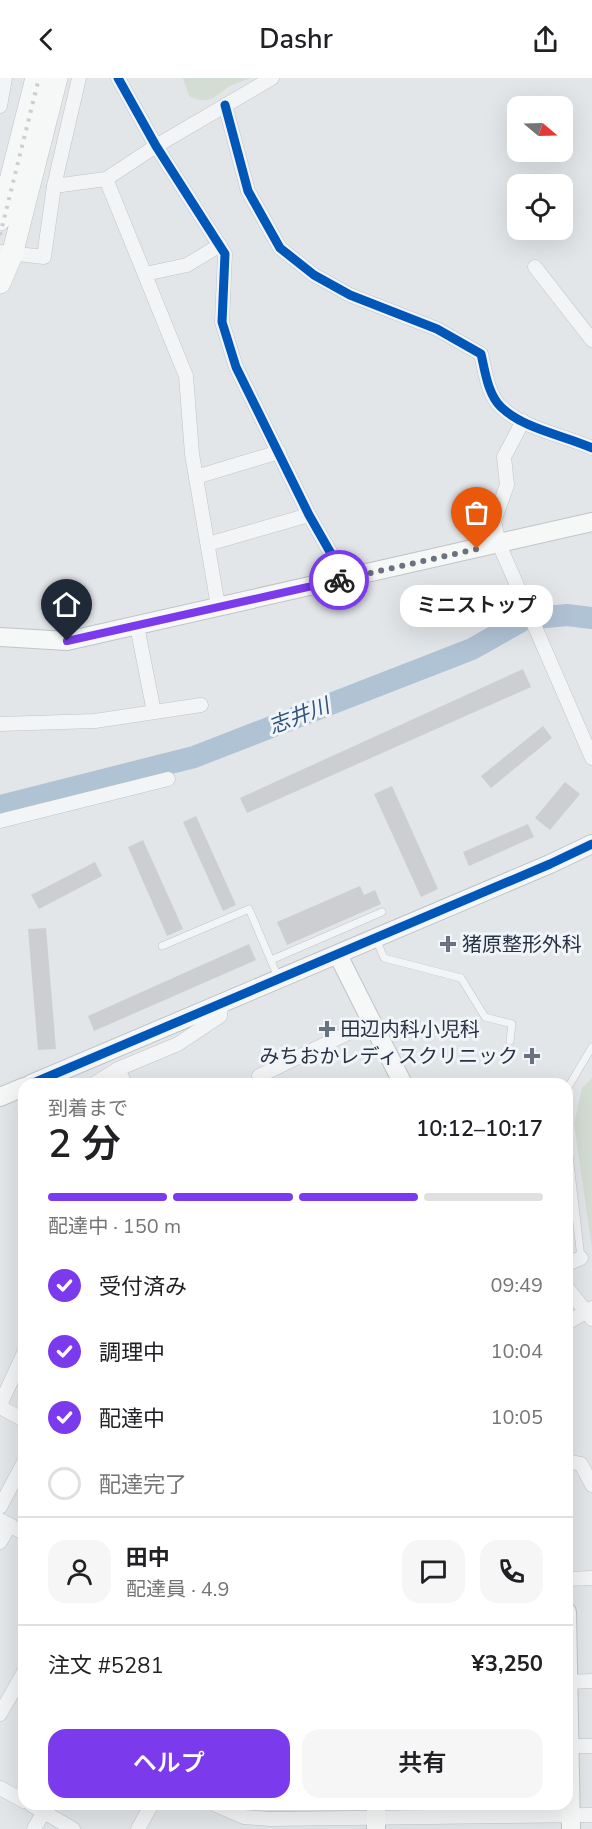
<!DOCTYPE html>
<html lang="ja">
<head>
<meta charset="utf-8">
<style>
  :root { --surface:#fff; --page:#f6f6f6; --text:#202124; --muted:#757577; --line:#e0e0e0; --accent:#7c3aed }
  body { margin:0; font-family:"Nunito Sans","Noto Sans JP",sans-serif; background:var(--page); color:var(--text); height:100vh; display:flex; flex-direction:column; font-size:22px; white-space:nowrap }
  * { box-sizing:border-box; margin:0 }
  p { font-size:20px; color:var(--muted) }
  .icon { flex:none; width:33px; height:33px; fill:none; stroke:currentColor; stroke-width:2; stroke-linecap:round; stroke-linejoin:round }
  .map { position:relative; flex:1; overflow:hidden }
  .side { position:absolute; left:18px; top:1000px; width:555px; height:732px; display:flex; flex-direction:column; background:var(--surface); border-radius:18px; box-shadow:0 6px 24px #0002 }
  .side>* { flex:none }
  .needle { width:39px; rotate:109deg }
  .buttons { position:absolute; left:507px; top:18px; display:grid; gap:12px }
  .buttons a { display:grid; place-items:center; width:66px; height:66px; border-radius:12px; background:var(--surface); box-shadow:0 6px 24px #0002; font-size:30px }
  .pin { position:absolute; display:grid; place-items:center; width:51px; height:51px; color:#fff; margin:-62px -26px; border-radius:50% 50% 50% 0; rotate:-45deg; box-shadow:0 0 6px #0007 }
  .pin .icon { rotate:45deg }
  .courier { position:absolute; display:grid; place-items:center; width:60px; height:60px; margin:-30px; border:4px solid #7c3aed; border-radius:50%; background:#fff; color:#222; box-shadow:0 2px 8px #0007 }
  .bubble { position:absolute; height:42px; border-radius:18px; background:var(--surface); box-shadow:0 6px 24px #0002; font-size:20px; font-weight:600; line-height:42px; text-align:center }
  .overview em { font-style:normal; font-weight:600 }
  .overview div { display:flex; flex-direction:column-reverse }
  .overview { display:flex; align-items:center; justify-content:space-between; height:102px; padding:0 30px }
  h1 { font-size:39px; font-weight:600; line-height:45px }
  .bar { display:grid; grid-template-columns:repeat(4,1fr); gap:9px 6px; align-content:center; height:72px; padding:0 30px }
  .bar i { height:8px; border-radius:4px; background:var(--line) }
  .bar .on { background:var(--accent) }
  .bar p { grid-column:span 4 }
  .line { display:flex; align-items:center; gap:15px; padding:0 30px; border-top:2px solid var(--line) }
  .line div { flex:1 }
  .round { display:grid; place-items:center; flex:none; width:63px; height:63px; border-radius:18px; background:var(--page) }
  ol { padding:0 30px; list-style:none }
  li { display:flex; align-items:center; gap:18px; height:66px }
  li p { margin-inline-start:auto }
  li .icon { padding:6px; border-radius:50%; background:var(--accent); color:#fff; stroke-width:4 }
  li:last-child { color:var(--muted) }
  li i { width:33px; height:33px; border:3px solid var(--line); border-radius:50% }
  .action { display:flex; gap:12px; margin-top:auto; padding:12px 30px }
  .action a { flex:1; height:69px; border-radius:18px; background:var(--accent); color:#fff; font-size:24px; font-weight:600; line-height:69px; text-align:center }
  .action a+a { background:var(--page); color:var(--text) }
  header { display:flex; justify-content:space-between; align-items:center; height:78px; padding:0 30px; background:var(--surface); font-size:27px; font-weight:600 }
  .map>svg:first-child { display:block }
  .green { fill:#d4ddd4 }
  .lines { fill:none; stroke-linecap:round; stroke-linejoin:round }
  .river { stroke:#b0c3d5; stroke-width:22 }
  .building { fill:#ccced1 }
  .lane-casing { stroke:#c1c4c7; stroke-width:8 }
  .street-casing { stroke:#c1c4c7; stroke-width:15 }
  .secondary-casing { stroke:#c1c4c7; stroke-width:20 }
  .primary-casing { stroke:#c0c3c7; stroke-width:22 }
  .lane { stroke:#f3f4f5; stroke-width:7 }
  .street { stroke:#f3f4f5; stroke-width:14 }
  .secondary { stroke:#f6f7f7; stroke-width:18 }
  .primary { stroke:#f6f7f7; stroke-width:21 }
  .rail { stroke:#ccced0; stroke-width:4; stroke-dasharray:3 6; stroke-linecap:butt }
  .cycleway-casing { stroke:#f1f4f8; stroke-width:13 }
  .cycleway { stroke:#0057b8; stroke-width:9 }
  .done { stroke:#69727e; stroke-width:6; stroke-dasharray:0 10.8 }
  .route { stroke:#7c3aed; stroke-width:8 }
  .poi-dot { fill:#69727e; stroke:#f1f4f8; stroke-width:2 }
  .labels { text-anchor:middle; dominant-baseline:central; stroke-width:6; stroke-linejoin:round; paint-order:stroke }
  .poi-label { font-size:20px; fill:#283344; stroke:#f1f4f8; text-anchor:start }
  .water-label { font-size:21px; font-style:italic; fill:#2f537b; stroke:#f1f4f8 }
</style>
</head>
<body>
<header><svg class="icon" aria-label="back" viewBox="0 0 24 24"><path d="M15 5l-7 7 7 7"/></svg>Dashr<svg class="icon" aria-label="share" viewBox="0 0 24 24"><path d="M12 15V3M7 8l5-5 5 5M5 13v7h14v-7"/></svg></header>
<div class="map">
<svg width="592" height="1751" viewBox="0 0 592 1751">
  <rect width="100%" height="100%" fill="#e3e6e9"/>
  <!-- green -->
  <g class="green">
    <path d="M183,0H251C244,3 235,5 228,9C214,20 208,27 189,18Z"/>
    <polygon points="592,1000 592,1170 574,1046 582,1010"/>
  </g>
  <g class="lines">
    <!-- river -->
    <polyline class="river" points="0,728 194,679 472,571 525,541 567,537 592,540"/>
  </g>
  <!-- building -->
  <g class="building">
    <polygon points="523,591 531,609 247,735 240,720"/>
    <polygon points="543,648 552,660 491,710 481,698"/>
    <polygon points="565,704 580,716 550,752 535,740"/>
    <polygon points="392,708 438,811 421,819 374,716"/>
    <polygon points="196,738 236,827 223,833 183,744"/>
    <polygon points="528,746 534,759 469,788 463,774"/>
    <polygon points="143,762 183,851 167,858 128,769"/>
    <polygon points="95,784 102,798 39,831 31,817"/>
    <polygon points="360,808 364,817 375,812 381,826 287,867 277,844"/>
    <polygon points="46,850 56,971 38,972 28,851"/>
    <polygon points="249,866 256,882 94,953 88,938"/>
  </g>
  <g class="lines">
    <!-- lane casing -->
    <g class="lane-casing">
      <g id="lane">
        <polyline points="376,861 384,880 461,900 485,939 512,946 510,963"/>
        <polyline points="162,868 249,831 278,899"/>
        <polyline points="271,882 382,834"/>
        <polyline points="567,1011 592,969"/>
        <polyline points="567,1060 581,1180"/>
      </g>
    </g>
    <!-- street casing -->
    <g class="street-casing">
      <g id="street">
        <polyline points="118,0 156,68 225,176 222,244 236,289 309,437 345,500"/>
        <path d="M225,27L248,113L280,170L314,197L350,217L437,251L481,276C485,293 488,317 501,329C524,351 563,357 592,370"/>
        <polyline points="0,28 5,0"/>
        <polyline points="106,101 186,298 192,376 218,528"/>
        <polyline points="54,108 79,0"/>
        <polyline points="0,174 44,179 54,108 106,101 156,68 272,0"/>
        <polyline points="535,189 592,262"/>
        <polyline points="145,196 187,187 220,167"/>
        <polyline points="523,343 504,379 507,407 494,443 499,466 592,680"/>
        <polyline points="196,399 279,374"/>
        <polyline points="208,466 309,437"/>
        <polyline points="137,548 154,634"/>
        <polyline points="0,646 95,643 201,627"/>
        <polyline points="0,743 168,701"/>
        <polyline points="118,991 125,1006"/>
        <polyline points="259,998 371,944"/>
        <polyline points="94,1006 118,991 178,966 220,938 221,928"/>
        <polyline points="567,1186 581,1180"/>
        <polyline points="567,1210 592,1241"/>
        <polyline points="567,1245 592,1230"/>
        <polyline points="0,1327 24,1275"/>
        <polyline points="0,1329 24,1342"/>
        <polyline points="567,1383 581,1386 592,1407"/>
        <polyline points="0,1429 24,1384"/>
        <polyline points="0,1442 24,1455"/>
        <polyline points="0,1464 10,1447"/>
        <polyline points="567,1501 592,1500"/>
        <polyline points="567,1604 592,1603"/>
        <polyline points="0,1636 24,1594"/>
        <polyline points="567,1668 592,1668"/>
        <polyline points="0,1710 24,1723"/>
        <polyline points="30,1726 73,1751"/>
        <polyline points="214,1726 244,1739 271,1741 592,1737"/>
        <polyline points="34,1751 47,1728"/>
        <polyline points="138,1751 152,1726"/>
      </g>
    </g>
    <!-- secondary casing -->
    <g class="secondary-casing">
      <g id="secondary">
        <polyline points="0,559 67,563 592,444"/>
        <polyline points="338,877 403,1006"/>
        <polyline points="31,1006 550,786 592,766"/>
        <polyline points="0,1019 24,1009"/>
        <polyline points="567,1534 571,1751"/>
        <polyline points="376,1726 376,1751"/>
      </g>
    </g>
    <!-- primary casing -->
    <g class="primary-casing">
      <g id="primary">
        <polyline points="0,142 36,0"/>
        <polyline points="0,205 12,177 57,0"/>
      </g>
    </g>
    <!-- lane -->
    <use href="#lane" class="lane"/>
    <!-- street -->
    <use href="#street" class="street"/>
    <!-- secondary -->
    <use href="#secondary" class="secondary"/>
    <!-- primary -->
    <use href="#primary" class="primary"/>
    <!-- rail -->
    <polyline class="rail" points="0,157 39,0"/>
    <!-- cycleway casing -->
    <g class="cycleway-casing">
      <g id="cycleway">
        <polyline points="118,0 156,68 225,176 222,244 236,289 309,437 345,500"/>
        <path d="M225,27L248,113L280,170L314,197L350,217L437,251L481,276C485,293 488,317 501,329C524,351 563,357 592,370"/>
        <polyline points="31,1006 550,786 592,766"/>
      </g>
    </g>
    <!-- cycleway -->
    <use href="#cycleway" class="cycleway"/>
  </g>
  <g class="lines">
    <!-- done -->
    <polyline class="done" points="339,502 477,471"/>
    <!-- route -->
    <polyline class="route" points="67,563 339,502"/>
  </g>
  <!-- markers -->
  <g class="poi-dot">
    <path d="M445 857h6v6h6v6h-6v6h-6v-6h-6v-6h6z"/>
    <path d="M324 942h6v6h6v6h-6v6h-6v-6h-6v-6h6z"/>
    <path d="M529 969h6v6h6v6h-6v6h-6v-6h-6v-6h6z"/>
  </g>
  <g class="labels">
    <!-- poi labels -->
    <g class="poi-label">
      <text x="462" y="866">猪原整形外科</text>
      <text x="340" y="951">田辺内科小児科</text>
      <text x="518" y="978" text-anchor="end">みちおかレディスクリニック</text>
    </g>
    <!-- water labels -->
    <g class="water-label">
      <text transform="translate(299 638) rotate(-21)">志井川</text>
    </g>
  </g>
</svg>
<div class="buttons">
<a><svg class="needle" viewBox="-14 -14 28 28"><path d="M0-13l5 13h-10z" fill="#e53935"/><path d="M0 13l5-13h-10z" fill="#757577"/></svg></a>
<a><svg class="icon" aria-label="locate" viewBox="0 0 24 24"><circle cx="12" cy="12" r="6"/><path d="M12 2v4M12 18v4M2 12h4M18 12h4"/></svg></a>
</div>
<div class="pin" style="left:477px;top:471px;background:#ea580c"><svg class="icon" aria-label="bag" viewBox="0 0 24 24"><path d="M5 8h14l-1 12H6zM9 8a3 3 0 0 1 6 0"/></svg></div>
<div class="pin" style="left:67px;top:563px;background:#1f2937"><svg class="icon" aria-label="home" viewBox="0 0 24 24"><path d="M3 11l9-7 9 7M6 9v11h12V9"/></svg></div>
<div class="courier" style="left:339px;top:502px"><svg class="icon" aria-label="bike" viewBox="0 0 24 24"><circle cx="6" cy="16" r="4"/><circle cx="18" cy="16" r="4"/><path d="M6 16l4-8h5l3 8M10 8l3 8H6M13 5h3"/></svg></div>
<div class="bubble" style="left:400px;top:507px;width:153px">ミニストップ</div>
<section class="side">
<div class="overview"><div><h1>2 分</h1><p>到着まで</p></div><em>10:12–10:17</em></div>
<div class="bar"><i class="on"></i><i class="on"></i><i class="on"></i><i></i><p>配達中 · 150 m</p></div>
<ol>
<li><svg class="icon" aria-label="check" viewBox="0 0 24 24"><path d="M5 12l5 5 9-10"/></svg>受付済み<p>09:49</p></li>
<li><svg class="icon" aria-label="check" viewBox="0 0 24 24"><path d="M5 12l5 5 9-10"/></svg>調理中<p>10:04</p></li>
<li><svg class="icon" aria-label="check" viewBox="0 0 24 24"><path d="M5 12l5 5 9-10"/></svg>配達中<p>10:05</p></li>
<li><i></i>配達完了</li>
</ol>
<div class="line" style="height:108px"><a class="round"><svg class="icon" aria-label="person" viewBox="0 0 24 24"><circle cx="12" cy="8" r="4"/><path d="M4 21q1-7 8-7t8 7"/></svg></a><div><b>田中</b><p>配達員 · 4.9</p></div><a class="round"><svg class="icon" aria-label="chat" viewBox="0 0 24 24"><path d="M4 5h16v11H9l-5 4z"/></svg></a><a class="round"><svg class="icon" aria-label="phone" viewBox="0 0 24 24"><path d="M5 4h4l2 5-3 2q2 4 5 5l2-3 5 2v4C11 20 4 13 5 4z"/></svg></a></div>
<div class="line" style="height:78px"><div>注文 #5281</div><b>¥3,250</b></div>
<div class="action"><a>ヘルプ</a><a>共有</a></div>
</section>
</div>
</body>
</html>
